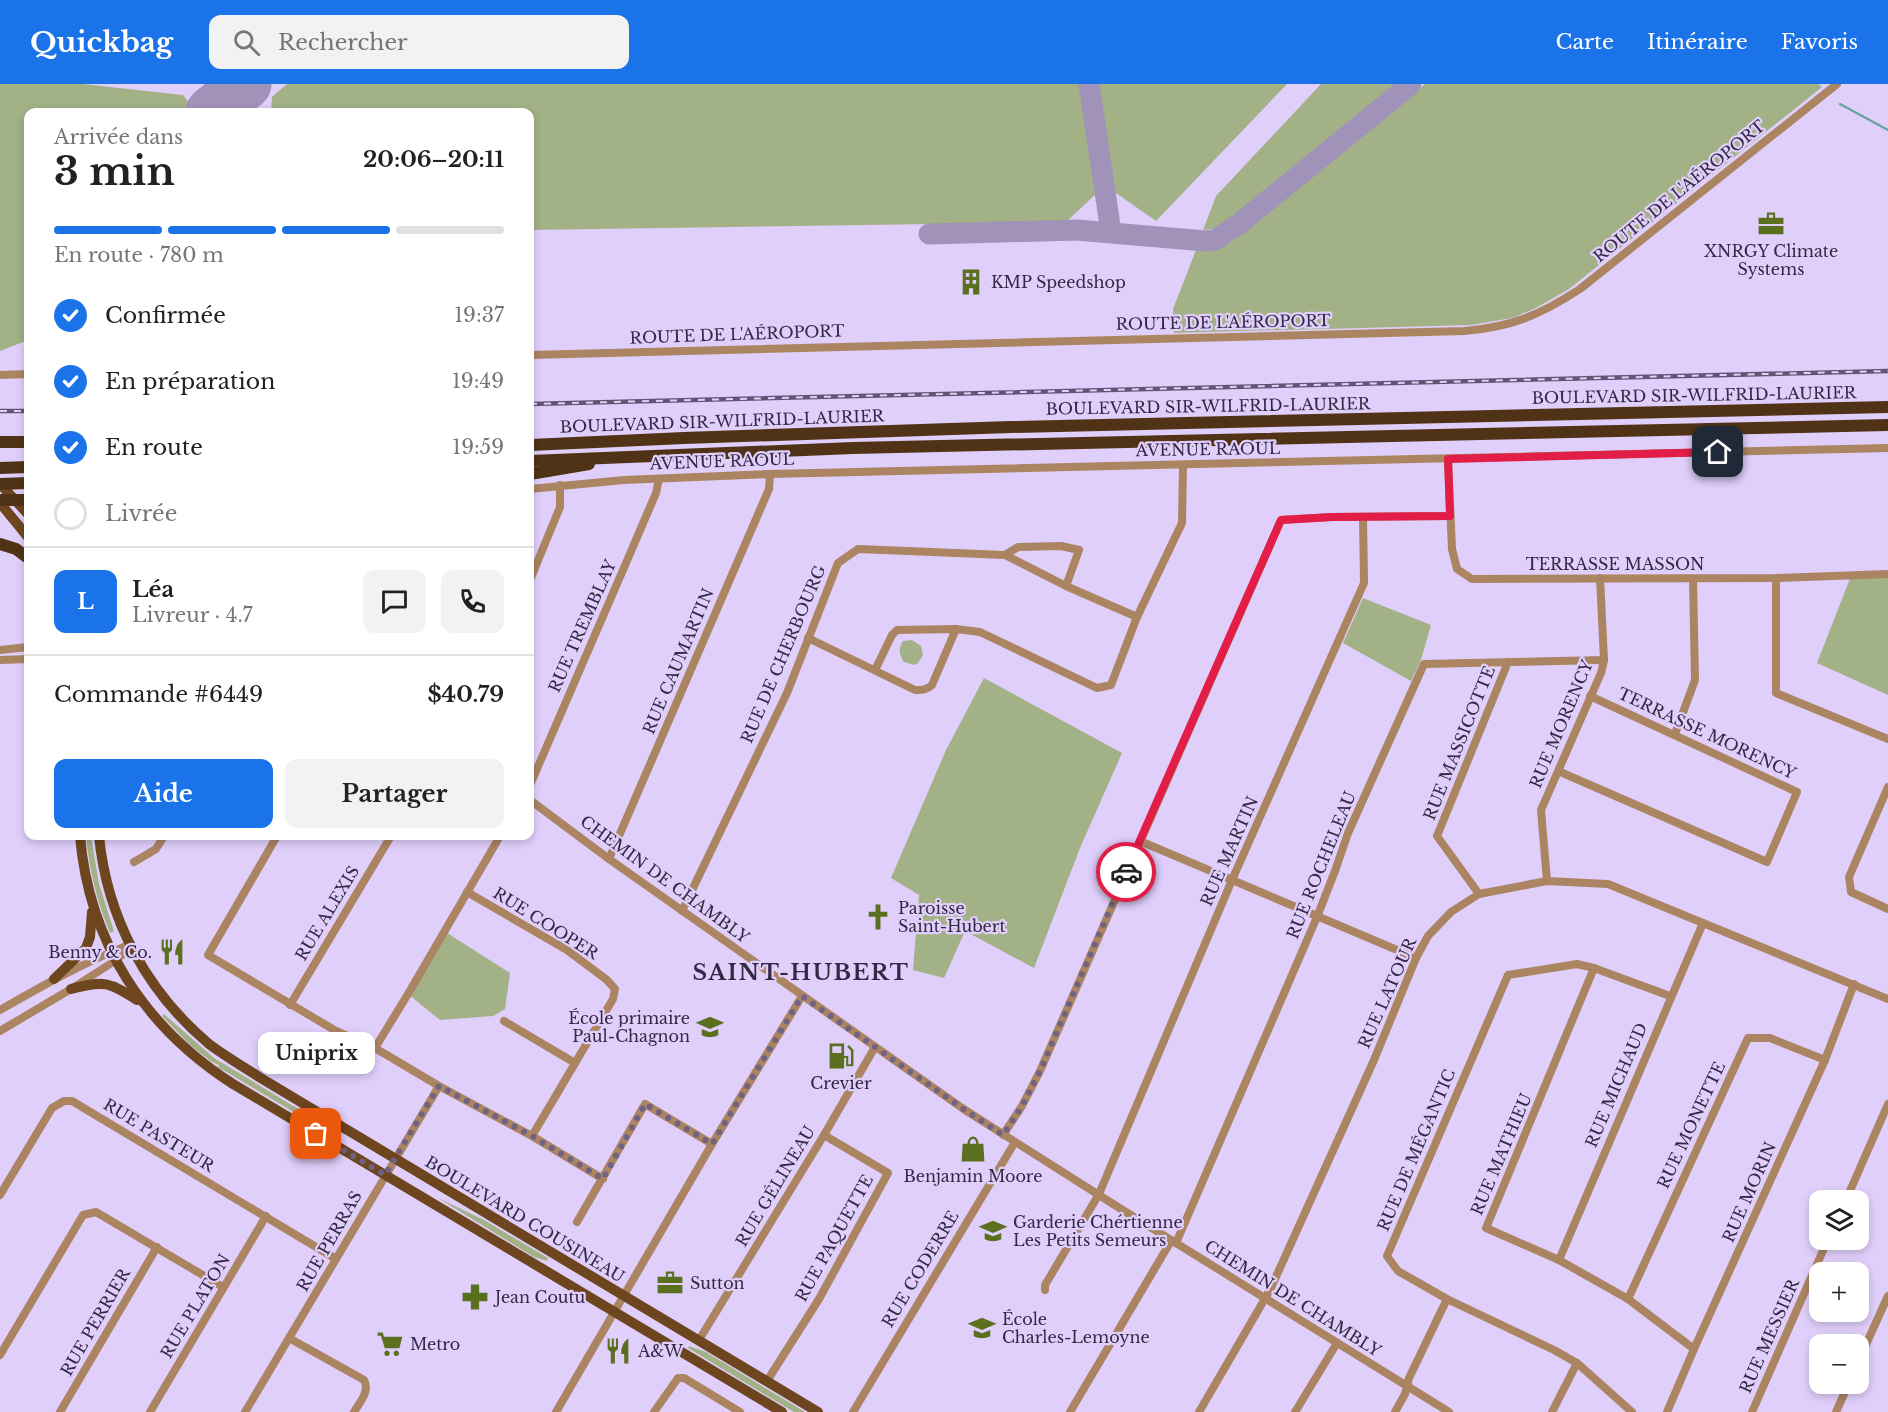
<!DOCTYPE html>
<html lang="fr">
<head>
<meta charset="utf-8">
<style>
  :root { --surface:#fff; --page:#f2f2f2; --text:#222; --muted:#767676; --line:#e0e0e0; --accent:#1a73e8 }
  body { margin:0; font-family:"Libre Baskerville",serif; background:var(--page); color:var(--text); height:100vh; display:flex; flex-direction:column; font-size:22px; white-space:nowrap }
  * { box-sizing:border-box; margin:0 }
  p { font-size:20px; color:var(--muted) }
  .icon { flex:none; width:33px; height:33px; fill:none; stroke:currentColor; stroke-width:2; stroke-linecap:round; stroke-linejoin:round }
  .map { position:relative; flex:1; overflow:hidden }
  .drawer { position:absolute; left:24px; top:24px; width:510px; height:732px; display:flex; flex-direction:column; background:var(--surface); border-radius:12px; box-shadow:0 3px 9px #0003 }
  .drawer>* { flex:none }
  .buttons { position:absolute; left:1809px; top:1106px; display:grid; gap:12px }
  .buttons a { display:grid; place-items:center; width:60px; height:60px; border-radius:12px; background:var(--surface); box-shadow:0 3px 9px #0003; font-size:30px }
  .pin { position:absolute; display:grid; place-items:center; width:51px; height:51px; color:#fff; margin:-26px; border-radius:12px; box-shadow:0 3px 9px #0006 }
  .courier { position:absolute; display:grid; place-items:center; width:60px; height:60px; margin:-30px; border:4px solid #e11d48; border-radius:50%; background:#fff; color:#222; box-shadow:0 2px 8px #0007 }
  .bubble { position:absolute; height:42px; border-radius:12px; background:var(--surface); box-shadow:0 3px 9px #0003; font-size:20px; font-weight:700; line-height:42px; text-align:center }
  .headline em { font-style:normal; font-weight:700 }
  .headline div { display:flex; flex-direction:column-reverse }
  .headline { display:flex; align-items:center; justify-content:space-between; height:102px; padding:0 30px }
  h1 { font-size:39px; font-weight:700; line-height:45px }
  .bar { display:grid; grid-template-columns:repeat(4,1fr); gap:9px 6px; align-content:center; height:72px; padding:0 30px }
  .bar i { height:8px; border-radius:4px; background:var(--line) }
  .bar .current { background:var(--accent) }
  .bar p { grid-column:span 4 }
  .line { display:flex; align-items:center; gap:15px; padding:0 30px; border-top:2px solid var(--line) }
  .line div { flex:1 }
  .round { display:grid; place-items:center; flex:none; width:63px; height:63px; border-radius:12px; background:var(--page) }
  ol { padding:0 30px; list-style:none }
  li { display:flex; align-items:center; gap:18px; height:66px }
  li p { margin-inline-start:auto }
  li .icon { padding:6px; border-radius:50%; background:var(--accent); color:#fff; stroke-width:4 }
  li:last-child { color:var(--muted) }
  li i { width:33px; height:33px; border:3px solid var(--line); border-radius:50% }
  .button { display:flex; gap:12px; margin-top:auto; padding:12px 30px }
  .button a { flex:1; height:69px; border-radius:12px; background:var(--accent); color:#fff; font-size:24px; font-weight:700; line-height:69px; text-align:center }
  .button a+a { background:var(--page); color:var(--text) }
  header { display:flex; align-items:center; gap:36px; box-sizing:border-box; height:84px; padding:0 30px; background:var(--accent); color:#fff }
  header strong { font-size:28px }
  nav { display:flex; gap:33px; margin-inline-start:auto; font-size:21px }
  .search { width:420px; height:54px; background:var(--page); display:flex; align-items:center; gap:15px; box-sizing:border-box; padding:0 21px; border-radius:12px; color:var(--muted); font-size:22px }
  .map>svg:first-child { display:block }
  .green { fill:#a3b187 }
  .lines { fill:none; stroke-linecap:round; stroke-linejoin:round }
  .stream { stroke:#66a09f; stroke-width:2 }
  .taxiway { stroke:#a092b8; stroke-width:21 }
  .runway { stroke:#a092b8; stroke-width:51 }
  .minor { stroke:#ab8462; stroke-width:8 }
  .major { stroke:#6d461f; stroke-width:10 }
  .highway { stroke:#503317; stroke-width:12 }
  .rail-casing { stroke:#615474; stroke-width:4.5 }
  .rail { stroke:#e0cffb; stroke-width:2; stroke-dasharray:7; stroke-linecap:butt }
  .highway-bridge { stroke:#503317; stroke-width:12 }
  .done { stroke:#706284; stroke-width:6; stroke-dasharray:0 10.8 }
  .route { stroke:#e11d48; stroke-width:8 }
  .labels { text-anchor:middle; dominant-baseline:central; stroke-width:4.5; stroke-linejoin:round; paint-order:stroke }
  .street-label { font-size:16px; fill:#342844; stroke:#e0cffb }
  .poi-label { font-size:16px; fill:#342844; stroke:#e0cffb; text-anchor:start }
  .district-label { font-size:22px; font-weight:bold; letter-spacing:1.5px; fill:#342844; stroke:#e0cffb }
</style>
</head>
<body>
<header>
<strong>Quickbag</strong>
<div class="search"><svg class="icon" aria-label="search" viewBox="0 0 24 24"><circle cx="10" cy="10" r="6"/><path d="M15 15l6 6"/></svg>Rechercher</div>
<nav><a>Carte</a><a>Itinéraire</a><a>Favoris</a></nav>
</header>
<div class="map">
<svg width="1888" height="1328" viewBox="0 0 1888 1328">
  <rect width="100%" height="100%" fill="#e0cffb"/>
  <!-- green -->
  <g class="green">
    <polygon points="0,0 83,0 183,11 196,28 28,28 28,256 0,267"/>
    <polygon points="287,0 1082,0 1097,109 1066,138 530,146 530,28 271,28 272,13"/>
    <polygon points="1098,0 1287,0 1156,137 1113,107"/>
    <polygon points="1321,0 1397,0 1228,138 1212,145 1203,146 1216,112"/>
    <polygon points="1425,0 1819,0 1822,3 1569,205 1536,224 1512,234 1471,241 1174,249 1173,225 1196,166 1215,166 1230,159"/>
    <polygon points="1888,490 1888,611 1817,579 1851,492"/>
    <polygon points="1363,514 1431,541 1421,576 1411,597 1343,559"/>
    <path d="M912,556L921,562L923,571L918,579L914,581L904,578C899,570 898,565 903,557Z"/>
    <polygon points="984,594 1122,669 1080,764 1034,884 965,847 944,894 913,886 919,811 891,794 946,666"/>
    <path d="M86,752H91L99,800L114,847L110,849C97,818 89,785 86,752Z"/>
    <polygon points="444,847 510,889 505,925 493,932 440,936 408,910"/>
    <polygon points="164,930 214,974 330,1044 302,1033 218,983 219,981 212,978 190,961 162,932"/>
    <polygon points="438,1114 484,1136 548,1174 547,1177 534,1173"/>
    <polygon points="689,1262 706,1268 805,1328 794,1328 688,1264"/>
  </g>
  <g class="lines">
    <!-- stream -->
    <polyline class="stream" points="1840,20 1888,46"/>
    <!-- taxiway -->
    <g class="taxiway">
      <polyline points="1089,0 1111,148"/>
      <polyline points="929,150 1077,146 1205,157 1215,156 1239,140 1411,0"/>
    </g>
    <!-- runway -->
    <polyline class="runway" points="211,28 246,0"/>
    <!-- minor -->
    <g class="minor">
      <path d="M530,271L1464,247C1512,243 1540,231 1580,205L1837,0"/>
      <polyline points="0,291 28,290"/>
      <polyline points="1448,375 1452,465 1457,485 1472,495 1776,494 1888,490"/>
      <polyline points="530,405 624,396 770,390 1888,364"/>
      <polyline points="1005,471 1018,463 1061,462 1079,466 1066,502"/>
      <polyline points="1776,494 1776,609 1888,655"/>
      <polyline points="530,496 560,423 560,401"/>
      <path d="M808,554L915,606C922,606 927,606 932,601L956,545"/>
      <polyline points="0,566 28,563"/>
      <polyline points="0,576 28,575"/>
      <polyline points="875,586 892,551 897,546 956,545 980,548 1097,604 1111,601 1137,533 1182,439 1183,381"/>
      <polyline points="1675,650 1695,596 1693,495"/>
      <polyline points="1558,687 1767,778 1797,708 1590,612"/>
      <polyline points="530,701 626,479 656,409 659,395"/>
      <polyline points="1888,703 1849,793 1851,808 1888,825"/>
      <polyline points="530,716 609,775 965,1026 1121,1125 1449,1328"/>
      <polyline points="277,752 208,871 336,947 375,964 439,1002 532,1052 603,1095"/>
      <polyline points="1140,757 1416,874"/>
      <polyline points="609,775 769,405 770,390"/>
      <polyline points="134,778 156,765 164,752"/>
      <polyline points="1547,797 1541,726 1601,589 1604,576 1600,494"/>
      <polyline points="467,808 567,866 607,896 615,905 613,915 532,1052"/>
      <polyline points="1479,810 1437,752 1508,578"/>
      <polyline points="682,827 787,609 838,479 858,465 1005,471 1066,502 1137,533"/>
      <polyline points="1594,884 1486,1144 1559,1176 1628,1215 1694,1265"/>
      <polyline points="290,921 391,752"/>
      <path d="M0,926C42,902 84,878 129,861"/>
      <polyline points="504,937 575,979"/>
      <polyline points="0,947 71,905 110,880 131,864"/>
      <polyline points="375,964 408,910 500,752"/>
      <polyline points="1003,1051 1022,1022 1040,987 1281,436 1332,433 1450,432"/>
      <polyline points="0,1111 52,1024 64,1017 72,1017 336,1175"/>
      <polyline points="1846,1116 1888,1020"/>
      <polyline points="577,1138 645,1020 712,1060"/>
      <polyline points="1176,1159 1317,833 1335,787 1348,749 1424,580 1604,576"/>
      <polyline points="1559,1176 1703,839"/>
      <polyline points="1045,1206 1045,1201 1099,1110 1232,796 1364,499 1363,433"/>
      <polyline points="1628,1215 1748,954 1770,954 1825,976"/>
      <path d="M289,1254L364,1296C370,1307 360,1318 354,1328"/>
      <polyline points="699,1256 824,1051 875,963"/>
      <polyline points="0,1271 83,1131 96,1128 223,1203"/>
      <polyline points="1858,1278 1888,1212"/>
      <polyline points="767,1297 819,1215 888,1089 824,1051"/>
      <polyline points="60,1328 157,1163"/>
      <polyline points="150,1328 266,1132"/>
      <polyline points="245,1328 439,1002"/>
      <polyline points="556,1328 712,1060 802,912"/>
      <polyline points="654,1328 678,1294 684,1294 740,1328"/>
      <polyline points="853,1328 1015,1058"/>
      <polyline points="1070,1328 1171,1157"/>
      <polyline points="1199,1328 1270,1206 1374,976 1416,874 1428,852 1451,828 1479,810 1547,797 1608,800 1888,915"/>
      <polyline points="1295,1328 1337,1259"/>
      <polyline points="1395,1328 1405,1310 1409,1294 1447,1215"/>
      <polyline points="1552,1328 1577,1279"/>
      <polyline points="1632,1328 1577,1279 1554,1266 1447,1215 1398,1187 1387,1172 1508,891 1577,880 1594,884 1670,912"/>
      <polyline points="1667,1328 1694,1265 1825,976 1854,900"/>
      <polyline points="1752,1328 1828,1155"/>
      <polyline points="1836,1328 1849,1299"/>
    </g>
    <!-- major -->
    <g class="major">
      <polyline points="0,400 28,430"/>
      <polyline points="0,419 28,453"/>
      <path d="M80,752C89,858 144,943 233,1000L782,1328"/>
      <path d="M99,752C107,834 146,907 209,960C225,972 242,982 259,993L818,1328"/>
      <polyline points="54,895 86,864 90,853 92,828"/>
      <path d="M71,905C104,896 109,898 137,916"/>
    </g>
    <!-- highway -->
    <g class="highway">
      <polyline points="0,358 28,358"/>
      <polyline points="530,361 684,354 1011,343 1888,323"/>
      <polyline points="530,377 853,364 1888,341"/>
      <polyline points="0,384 28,383"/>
      <polyline points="530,390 589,380"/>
      <polyline points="0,400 28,399"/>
      <polyline points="0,460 16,465 28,474"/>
    </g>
    <!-- rail casing -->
    <g class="rail-casing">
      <g id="rail">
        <polyline points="530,320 1888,287"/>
        <polyline points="0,327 28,327"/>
      </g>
    </g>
    <!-- rail -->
    <use href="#rail" class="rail"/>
    <!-- highway-bridge -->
    <polyline class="highway-bridge" points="0,416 28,416"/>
  </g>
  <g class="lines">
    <!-- done -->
    <polyline class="done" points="316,1050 385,1091 439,1002 532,1052 603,1095 645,1020 712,1060 802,912 965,1026 1003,1051 1022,1022 1040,987 1126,788"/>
    <!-- route -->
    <polyline class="route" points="1126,788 1281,436 1332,433 1450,432 1448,375 1718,368"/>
  </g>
  <!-- icons -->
  <defs>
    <g id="office-bare" transform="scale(2.07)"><path d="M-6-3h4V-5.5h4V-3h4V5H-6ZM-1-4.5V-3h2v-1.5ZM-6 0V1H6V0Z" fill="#5b701f" stroke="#e0cffb" stroke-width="2.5" paint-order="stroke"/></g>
    <g id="building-bare" transform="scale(2.07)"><path d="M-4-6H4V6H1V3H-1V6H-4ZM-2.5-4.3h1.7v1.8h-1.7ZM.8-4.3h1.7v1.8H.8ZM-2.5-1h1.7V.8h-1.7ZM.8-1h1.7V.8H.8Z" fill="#5b701f" stroke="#e0cffb" stroke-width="2.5" paint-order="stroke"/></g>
    <g id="church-bare" transform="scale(2.07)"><path d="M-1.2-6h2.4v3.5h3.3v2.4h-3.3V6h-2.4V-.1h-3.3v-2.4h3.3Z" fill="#5b701f" stroke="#e0cffb" stroke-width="2.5" paint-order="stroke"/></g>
    <g id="restaurant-bare" transform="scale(2.07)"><path d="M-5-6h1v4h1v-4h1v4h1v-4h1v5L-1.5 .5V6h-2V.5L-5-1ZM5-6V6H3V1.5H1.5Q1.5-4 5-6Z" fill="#5b701f" stroke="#e0cffb" stroke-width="2.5" paint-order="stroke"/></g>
    <g id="school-bare" transform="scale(2.07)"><path d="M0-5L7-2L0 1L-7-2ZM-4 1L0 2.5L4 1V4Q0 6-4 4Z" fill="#5b701f" stroke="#e0cffb" stroke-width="2.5" paint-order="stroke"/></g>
    <g id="fuel-bare" transform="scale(2.07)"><path d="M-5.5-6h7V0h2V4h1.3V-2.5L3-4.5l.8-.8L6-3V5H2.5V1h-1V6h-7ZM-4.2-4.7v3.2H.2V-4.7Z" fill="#5b701f" stroke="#e0cffb" stroke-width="2.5" paint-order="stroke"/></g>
    <g id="shop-bare" transform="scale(2.07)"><path d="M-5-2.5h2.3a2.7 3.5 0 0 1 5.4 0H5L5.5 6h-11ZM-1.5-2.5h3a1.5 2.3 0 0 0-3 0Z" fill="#5b701f" stroke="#e0cffb" stroke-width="2.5" paint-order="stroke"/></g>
    <g id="pharmacy-bare" transform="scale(2.07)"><path d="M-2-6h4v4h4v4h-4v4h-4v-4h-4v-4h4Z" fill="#5b701f" stroke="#e0cffb" stroke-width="2.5" paint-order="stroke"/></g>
    <g id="supermarket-bare" transform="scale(2.07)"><path d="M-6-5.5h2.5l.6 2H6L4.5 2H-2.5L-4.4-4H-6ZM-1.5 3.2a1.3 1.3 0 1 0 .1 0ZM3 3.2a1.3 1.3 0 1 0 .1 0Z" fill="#5b701f" stroke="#e0cffb" stroke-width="2.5" paint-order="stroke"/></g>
  </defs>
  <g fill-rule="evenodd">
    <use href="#office-bare" x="1771" y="140"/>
    <use href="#building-bare" x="971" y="198"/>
    <use href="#church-bare" x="878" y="833"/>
    <use href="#restaurant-bare" x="172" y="868"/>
    <use href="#school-bare" x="710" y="943"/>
    <use href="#fuel-bare" x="841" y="972"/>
    <use href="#shop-bare" x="973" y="1065"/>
    <use href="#school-bare" x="993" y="1147"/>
    <use href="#office-bare" x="670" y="1199"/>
    <use href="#pharmacy-bare" x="475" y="1213"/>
    <use href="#school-bare" x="982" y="1244"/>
    <use href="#supermarket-bare" x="390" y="1260"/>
    <use href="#restaurant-bare" x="618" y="1267"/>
  </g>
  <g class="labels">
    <!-- street labels -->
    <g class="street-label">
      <text transform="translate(1679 107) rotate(-39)">ROUTE DE L'AÉROPORT</text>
      <text transform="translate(1223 238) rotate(-1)">ROUTE DE L'AÉROPORT</text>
      <text transform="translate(737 250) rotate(-2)">ROUTE DE L'AÉROPORT</text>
      <text transform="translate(1694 311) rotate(-1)">BOULEVARD SIR-WILFRID-LAURIER</text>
      <text transform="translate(1208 322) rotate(-1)">BOULEVARD SIR-WILFRID-LAURIER</text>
      <text transform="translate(722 337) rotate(-2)">BOULEVARD SIR-WILFRID-LAURIER</text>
      <text transform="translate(1208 365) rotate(-1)">AVENUE RAOUL</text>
      <text transform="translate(722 377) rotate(-2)">AVENUE RAOUL</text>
      <text x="1615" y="480">TERRASSE MASSON</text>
      <text transform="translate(582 542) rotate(-66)">RUE TREMBLAY</text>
      <text transform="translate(783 570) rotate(-67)">RUE DE CHERBOURG</text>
      <text transform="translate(678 577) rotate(-67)">RUE CAUMARTIN</text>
      <text transform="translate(1561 640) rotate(-67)">RUE MORENCY</text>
      <text transform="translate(1707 649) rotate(25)">TERRASSE MORENCY</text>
      <text transform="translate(1459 659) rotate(-68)">RUE MASSICOTTE</text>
      <text transform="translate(1229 767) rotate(-66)">RUE MARTIN</text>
      <text transform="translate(1321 781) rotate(-68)">RUE ROCHELEAU</text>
      <text transform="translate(665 795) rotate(36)">CHEMIN DE CHAMBLY</text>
      <text transform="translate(327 829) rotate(-59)">RUE ALEXIS</text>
      <text transform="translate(546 839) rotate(32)">RUE COOPER</text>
      <text transform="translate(1387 909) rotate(-66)">RUE LATOUR</text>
      <text transform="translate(1616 1001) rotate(-67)">RUE MICHAUD</text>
      <text transform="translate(1691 1041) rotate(-65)">RUE MONETTE</text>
      <text transform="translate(159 1051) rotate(31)">RUE PASTEUR</text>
      <text transform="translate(1416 1066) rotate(-67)">RUE DE MÉGANTIC</text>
      <text transform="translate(1501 1070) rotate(-67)">RUE MATHIEU</text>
      <text transform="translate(775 1102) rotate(-59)">RUE GÉLINEAU</text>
      <text transform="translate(1749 1108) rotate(-66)">RUE MORIN</text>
      <text transform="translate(525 1135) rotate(31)">BOULEVARD COUSINEAU</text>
      <text transform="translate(834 1154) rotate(-61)">RUE PAQUETTE</text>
      <text transform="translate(329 1157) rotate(-60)">RUE PERRAS</text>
      <text transform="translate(920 1185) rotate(-59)">RUE CODERRE</text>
      <text transform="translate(1293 1214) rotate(32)">CHEMIN DE CHAMBLY</text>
      <text transform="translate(195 1222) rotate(-59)">RUE PLATON</text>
      <text transform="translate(95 1238) rotate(-60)">RUE PERRIER</text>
      <text transform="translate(1769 1252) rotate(-66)">RUE MESSIER</text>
    </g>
    <!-- poi labels -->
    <g class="poi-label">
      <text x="1771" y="167" text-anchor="middle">XNRGY Climate<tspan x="1771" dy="18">Systems</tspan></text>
      <text x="991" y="198">KMP Speedshop</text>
      <text x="898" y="824">Paroisse<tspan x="898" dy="18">Saint-Hubert</tspan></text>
      <text x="152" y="868" text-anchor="end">Benny &amp; Co.</text>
      <text x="690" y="934" text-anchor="end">École primaire<tspan x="690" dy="18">Paul-Chagnon</tspan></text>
      <text x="841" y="999" text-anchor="middle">Crevier</text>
      <text x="973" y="1092" text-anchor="middle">Benjamin Moore</text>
      <text x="1013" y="1138">Garderie Chértienne<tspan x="1013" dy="18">Les Petits Semeurs</tspan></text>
      <text x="690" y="1199">Sutton</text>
      <text x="495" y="1213">Jean Coutu</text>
      <text x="1002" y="1235">École<tspan x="1002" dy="18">Charles-Lemoyne</tspan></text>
      <text x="410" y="1260">Metro</text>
      <text x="638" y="1267">A&amp;W</text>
    </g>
    <!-- district labels -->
    <g class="district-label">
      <text x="801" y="888">SAINT-HUBERT</text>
    </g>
  </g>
</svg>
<div class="buttons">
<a><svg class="icon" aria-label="layers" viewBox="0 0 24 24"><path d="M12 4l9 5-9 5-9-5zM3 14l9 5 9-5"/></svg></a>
<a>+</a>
<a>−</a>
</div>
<div class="pin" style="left:316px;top:1050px;background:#ea580c"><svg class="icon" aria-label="bag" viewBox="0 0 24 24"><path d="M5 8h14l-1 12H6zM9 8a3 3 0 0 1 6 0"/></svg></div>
<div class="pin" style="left:1718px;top:368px;background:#1f2937"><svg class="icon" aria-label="home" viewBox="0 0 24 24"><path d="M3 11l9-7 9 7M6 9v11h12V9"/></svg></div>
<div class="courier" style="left:1126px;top:788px"><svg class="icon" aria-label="car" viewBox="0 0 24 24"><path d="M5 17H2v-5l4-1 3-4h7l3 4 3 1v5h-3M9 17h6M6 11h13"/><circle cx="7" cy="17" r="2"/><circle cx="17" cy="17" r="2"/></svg></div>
<div class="bubble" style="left:258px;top:948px;width:117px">Uniprix</div>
<section class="drawer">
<div class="headline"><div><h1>3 min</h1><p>Arrivée dans</p></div><em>20:06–20:11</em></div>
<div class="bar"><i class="current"></i><i class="current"></i><i class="current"></i><i></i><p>En route · 780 m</p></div>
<ol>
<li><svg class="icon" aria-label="check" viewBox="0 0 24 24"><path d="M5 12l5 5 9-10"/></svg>Confirmée<p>19:37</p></li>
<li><svg class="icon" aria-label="check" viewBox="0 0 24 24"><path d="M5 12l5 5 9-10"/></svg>En préparation<p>19:49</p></li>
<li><svg class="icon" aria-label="check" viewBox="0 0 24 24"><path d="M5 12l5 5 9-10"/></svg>En route<p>19:59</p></li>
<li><i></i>Livrée</li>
</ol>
<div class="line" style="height:108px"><b class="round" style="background:var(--accent);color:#fff">L</b><div><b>Léa</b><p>Livreur · 4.7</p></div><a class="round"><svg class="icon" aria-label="chat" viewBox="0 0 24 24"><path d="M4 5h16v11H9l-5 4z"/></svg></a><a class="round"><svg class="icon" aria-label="phone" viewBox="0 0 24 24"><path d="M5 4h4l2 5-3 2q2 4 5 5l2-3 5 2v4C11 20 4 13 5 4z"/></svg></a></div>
<div class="line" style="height:78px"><div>Commande #6449</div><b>$40.79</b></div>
<div class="button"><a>Aide</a><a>Partager</a></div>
</section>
</div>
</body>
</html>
